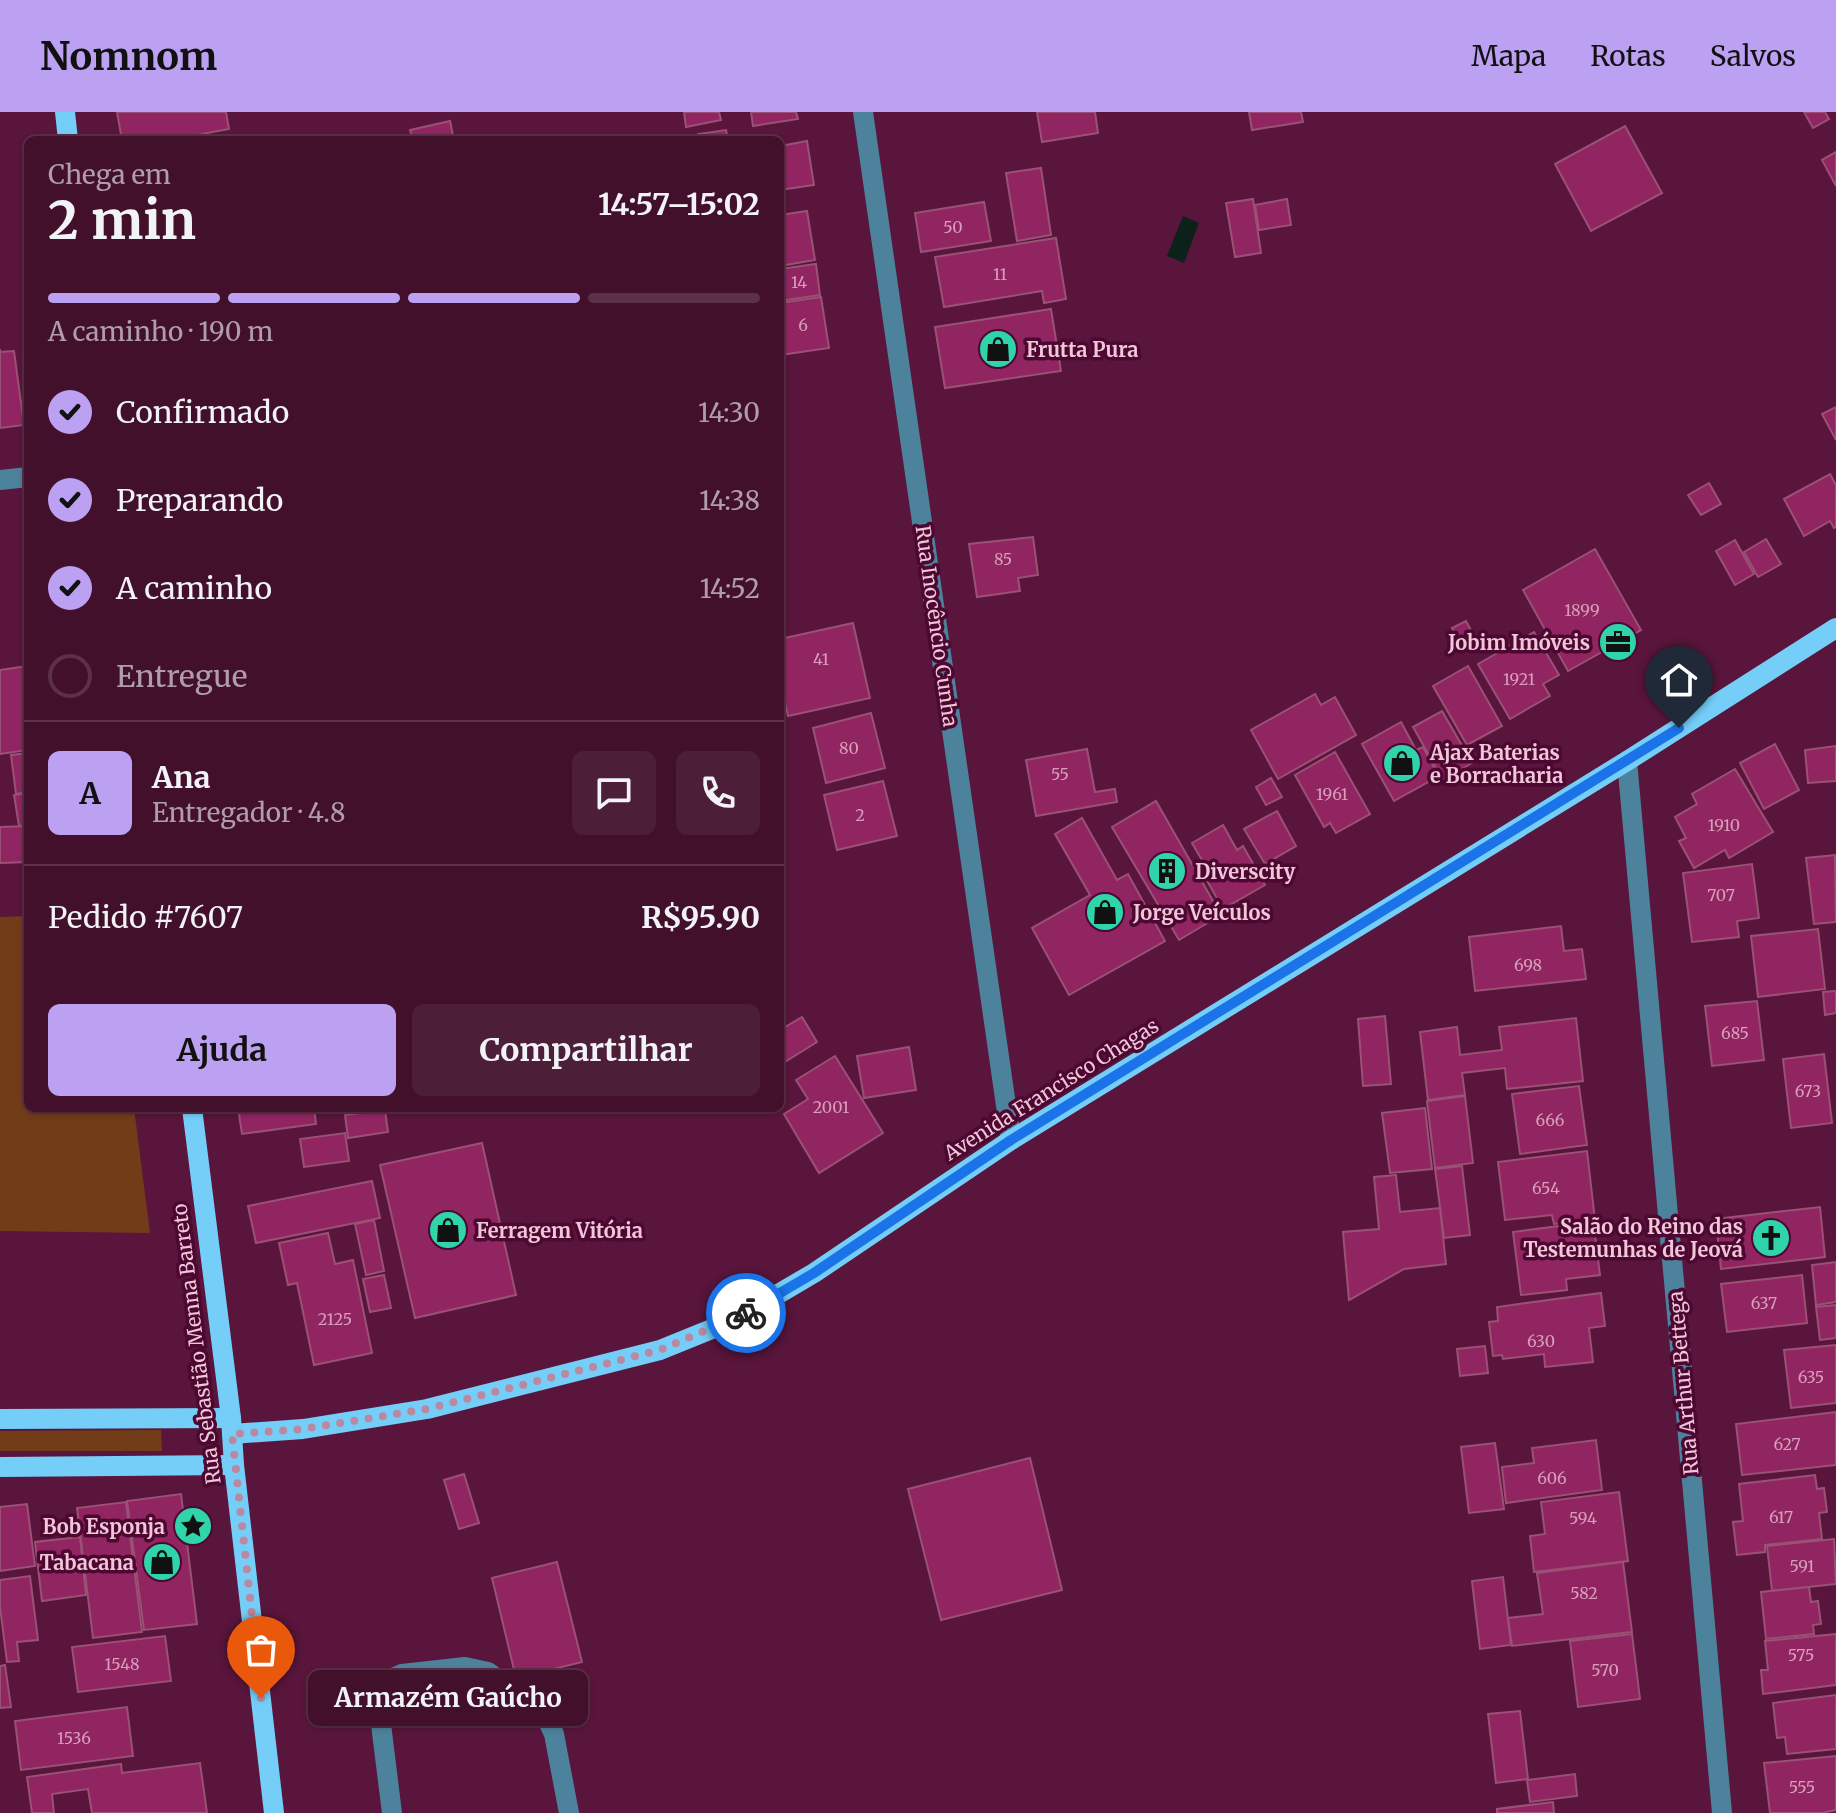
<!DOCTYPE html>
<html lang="pt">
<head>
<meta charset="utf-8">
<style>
  :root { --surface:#43102c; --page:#4d1e38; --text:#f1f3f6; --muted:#af9da9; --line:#5b3048; --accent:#bca0f2 }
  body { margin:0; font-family:Merriweather,serif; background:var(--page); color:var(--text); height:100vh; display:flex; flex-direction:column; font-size:30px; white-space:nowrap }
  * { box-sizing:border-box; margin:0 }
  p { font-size:26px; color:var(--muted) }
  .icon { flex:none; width:44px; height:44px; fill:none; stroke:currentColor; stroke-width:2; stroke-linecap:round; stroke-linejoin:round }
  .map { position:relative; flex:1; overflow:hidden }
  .panel { position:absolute; left:24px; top:24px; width:760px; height:976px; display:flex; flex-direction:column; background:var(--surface); border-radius:12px; box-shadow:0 2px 6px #0004,0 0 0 2px var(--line) }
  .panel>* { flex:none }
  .pin { position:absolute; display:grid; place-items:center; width:68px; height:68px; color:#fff; margin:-82px -34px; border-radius:50% 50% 50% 0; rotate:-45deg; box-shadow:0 0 8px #0007 }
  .pin .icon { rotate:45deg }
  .courier { position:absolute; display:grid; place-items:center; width:80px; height:80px; margin:-40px; border:6px solid #1a73e8; border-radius:50%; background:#fff; color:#222; box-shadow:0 2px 10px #0007 }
  .bubble { position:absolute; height:56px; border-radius:12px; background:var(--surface); box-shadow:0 2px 6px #0004,0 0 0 2px var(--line); font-size:26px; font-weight:700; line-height:56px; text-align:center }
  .headline em { font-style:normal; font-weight:700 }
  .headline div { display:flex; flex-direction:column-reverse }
  .headline { display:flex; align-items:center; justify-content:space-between; height:136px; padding:0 24px }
  h1 { font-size:52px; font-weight:700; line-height:60px }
  .bar { display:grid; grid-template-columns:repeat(4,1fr); gap:12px 8px; align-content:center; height:96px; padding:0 24px }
  .bar i { height:10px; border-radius:6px; background:var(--line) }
  .bar .selected { background:var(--accent) }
  .bar p { grid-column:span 4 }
  .line { display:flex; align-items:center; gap:20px; padding:0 24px; border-top:2px solid var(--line) }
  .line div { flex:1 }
  .round { display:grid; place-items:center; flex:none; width:84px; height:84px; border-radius:12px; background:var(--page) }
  ol { padding:0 24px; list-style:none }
  li { display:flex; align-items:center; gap:24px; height:88px }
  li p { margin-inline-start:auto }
  li .icon { padding:8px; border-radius:50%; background:var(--accent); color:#111; stroke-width:4 }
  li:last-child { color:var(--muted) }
  li i { width:44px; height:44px; border:4px solid var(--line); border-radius:50% }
  .cta { display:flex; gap:16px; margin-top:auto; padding:16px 24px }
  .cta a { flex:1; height:92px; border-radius:12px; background:var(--accent); color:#111; font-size:32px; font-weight:700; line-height:92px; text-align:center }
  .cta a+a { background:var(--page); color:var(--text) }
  header { display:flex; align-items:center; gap:48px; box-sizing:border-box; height:112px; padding:0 40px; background:var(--accent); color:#111 }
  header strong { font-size:38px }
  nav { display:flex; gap:44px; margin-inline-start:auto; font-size:28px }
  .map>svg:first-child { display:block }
  .green { fill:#733c18 }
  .water { fill:#0b211a }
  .building { fill:#912562; stroke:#9a5175; stroke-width:2 }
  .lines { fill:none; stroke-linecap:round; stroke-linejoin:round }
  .minor { stroke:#4d829c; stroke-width:20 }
  .major { stroke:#74cef8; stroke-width:20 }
  .done { stroke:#bb88a1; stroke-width:8; stroke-dasharray:0 14.4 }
  .route { stroke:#1a73e8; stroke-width:10 }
  .labels { text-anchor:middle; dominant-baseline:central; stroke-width:7; stroke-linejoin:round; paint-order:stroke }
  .number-label { font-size:16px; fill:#d89eba }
  .poi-label { font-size:20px; font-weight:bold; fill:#f0c6d8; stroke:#4d0831; text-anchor:start }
  .street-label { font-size:20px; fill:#f0c6d8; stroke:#4d0831 }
</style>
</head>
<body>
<header>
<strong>Nomnom</strong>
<nav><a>Mapa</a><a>Rotas</a><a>Salvos</a></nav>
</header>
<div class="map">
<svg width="1836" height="1701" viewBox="0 0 1836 1701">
  <rect width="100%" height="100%" fill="#59153b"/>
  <!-- green -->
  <g class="green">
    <polygon points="28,804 28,996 134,996 150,1121 0,1119 0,805"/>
    <polygon points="161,1318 162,1339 0,1339 0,1319"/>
  </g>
  <!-- water -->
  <polygon class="water" points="1183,104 1199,111 1184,151 1167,144"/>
  <!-- building -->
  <g class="building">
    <polygon points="117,0 226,0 229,17 197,23 198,28 122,28"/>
    <polygon points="684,0 719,0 721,8 686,15"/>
    <polygon points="751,0 796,0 798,7 753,14"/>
    <polygon points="1037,0 1095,0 1098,21 1042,30"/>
    <polygon points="1249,0 1301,0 1303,10 1252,18"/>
    <polygon points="1804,0 1825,0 1829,7 1813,16"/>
    <polygon points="450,9 454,28 413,28 410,18"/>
    <polygon points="1625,14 1662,81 1591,119 1555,52"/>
    <polygon points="726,18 728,28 699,28 698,22"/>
    <polygon points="807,29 814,73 780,78 780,34"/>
    <polygon points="1836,40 1836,74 1822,48"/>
    <polygon points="1041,56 1051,123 1017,129 1006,61"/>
    <polygon points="1253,87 1261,141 1235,145 1226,91"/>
    <polygon points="1287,87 1291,113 1259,118 1255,93"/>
    <polygon points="984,90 991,129 921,140 915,101"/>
    <polygon points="807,99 815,148 780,154 780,103"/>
    <polygon points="1056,126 1066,187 1044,191 1042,179 944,195 935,145"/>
    <polygon points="816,152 820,183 780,189 780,157"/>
    <polygon points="821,185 829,236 780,243 780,191"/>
    <polygon points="1051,197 1061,259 945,276 935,215"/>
    <polygon points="0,237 0,240 14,239 24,313 0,316"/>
    <polygon points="1836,295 1836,328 1822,302"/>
    <polygon points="1830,362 1836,373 1836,415 1834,416 1830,409 1804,424 1784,387"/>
    <polygon points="1709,371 1721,392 1701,403 1688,383"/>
    <polygon points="1033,425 1038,463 1018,466 1020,479 977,485 969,432"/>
    <polygon points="1766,427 1781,452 1758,465 1744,440"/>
    <polygon points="1735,428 1754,462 1735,473 1716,439"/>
    <polygon points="1595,437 1641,518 1568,559 1523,478"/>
    <polygon points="1466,509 1473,522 1460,530 1452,516"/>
    <polygon points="853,511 870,586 788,604 780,567 780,527"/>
    <polygon points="1534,520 1559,563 1543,572 1550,584 1510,607 1478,552"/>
    <polygon points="28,554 28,638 0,642 0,558"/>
    <polygon points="1468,554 1502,614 1467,633 1433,574"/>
    <polygon points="1315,582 1321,593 1335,585 1356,623 1278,667 1251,618"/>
    <polygon points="1442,599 1472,651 1443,668 1413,615"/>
    <polygon points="871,601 885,656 826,671 813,616"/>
    <polygon points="1401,610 1416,638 1423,635 1439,664 1394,689 1362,632"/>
    <polygon points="1775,632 1799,678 1764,697 1740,651"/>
    <polygon points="1836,634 1836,669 1808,671 1805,638"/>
    <polygon points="1087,637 1095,680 1115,677 1117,690 1036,704 1026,648"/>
    <polygon points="1335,640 1370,702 1336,721 1330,711 1324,715 1295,663"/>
    <polygon points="28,641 28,680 16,682 11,643"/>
    <polygon points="1735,657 1773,720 1729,746 1725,738 1694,756 1679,729 1686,726 1675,705 1697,692 1692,682"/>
    <polygon points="1271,666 1282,685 1266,693 1256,675"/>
    <polygon points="883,669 897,724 837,738 824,683"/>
    <polygon points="28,681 28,713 19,714 14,683"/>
    <polygon points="1156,689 1221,803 1179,828 1112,715"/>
    <polygon points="1277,699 1296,734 1265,752 1244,717"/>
    <polygon points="1082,706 1117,768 1128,762 1165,829 1069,883 1032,816 1090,783 1055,722"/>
    <polygon points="1223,713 1237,738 1243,734 1265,773 1223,797 1201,758 1206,755 1192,731"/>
    <polygon points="28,714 28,750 0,751 0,715"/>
    <polygon points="1835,743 1836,810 1814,812 1806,746"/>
    <polygon points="1752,752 1759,806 1737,809 1739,825 1692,830 1683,761"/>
    <polygon points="1561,814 1564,839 1582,837 1586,867 1475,879 1469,825"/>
    <polygon points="1818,817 1825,877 1758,885 1751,824"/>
    <polygon points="1836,879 1836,901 1825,903 1823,880"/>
    <polygon points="1757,889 1764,948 1712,954 1705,894"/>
    <polygon points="1385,904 1391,972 1363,974 1358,907"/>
    <polygon points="802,905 817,930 780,953 780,918"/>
    <polygon points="1576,906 1583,969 1507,977 1505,956 1462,961 1465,983 1428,988 1420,920 1457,915 1460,943 1502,938 1499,915"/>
    <polygon points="909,935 916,978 864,986 857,944"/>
    <polygon points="1824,942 1832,1011 1791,1016 1783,947"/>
    <polygon points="835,944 883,1021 819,1061 784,1002 808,987 796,968"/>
    <polygon points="1579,974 1587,1033 1520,1042 1512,982"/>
    <polygon points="1465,984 1473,1051 1435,1056 1427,989"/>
    <polygon points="238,996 314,996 316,1012 242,1022"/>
    <polygon points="1425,996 1432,1057 1390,1061 1382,1001"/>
    <polygon points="385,998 388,1020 348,1026 345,1003"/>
    <polygon points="345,1021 349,1049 304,1055 300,1027"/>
    <polygon points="482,1031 516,1183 415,1206 380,1053"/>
    <polygon points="1587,1039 1595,1108 1554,1112 1552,1103 1505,1108 1498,1050"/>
    <polygon points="1462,1054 1470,1123 1444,1126 1435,1057"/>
    <polygon points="1396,1063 1400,1100 1440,1096 1446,1152 1404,1157 1349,1188 1343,1120 1379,1117 1374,1065"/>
    <polygon points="372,1069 380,1106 256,1131 248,1094"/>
    <polygon points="1820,1095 1825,1145 1721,1157 1716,1107"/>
    <polygon points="374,1108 384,1159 366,1163 355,1112"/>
    <polygon points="1559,1114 1559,1119 1594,1115 1600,1163 1566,1167 1567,1178 1521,1183 1513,1120"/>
    <polygon points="328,1121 335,1152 353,1148 372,1241 314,1253 297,1171 288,1173 279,1131"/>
    <polygon points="1836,1150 1836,1190 1816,1193 1812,1153"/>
    <polygon points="384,1163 391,1196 370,1200 363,1167"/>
    <polygon points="1802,1163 1807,1211 1727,1220 1721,1172"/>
    <polygon points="1601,1181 1605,1214 1589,1216 1593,1250 1545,1255 1544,1242 1503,1247 1502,1243 1493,1244 1489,1210 1498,1209 1497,1195"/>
    <polygon points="1836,1193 1836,1226 1820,1228 1816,1195"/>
    <polygon points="1836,1233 1836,1291 1791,1296 1784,1238"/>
    <polygon points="1485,1234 1488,1261 1460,1264 1457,1237"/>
    <polygon points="1836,1300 1836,1353 1742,1363 1736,1312"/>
    <polygon points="1596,1328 1602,1378 1506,1391 1502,1355 1534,1351 1532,1336"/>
    <polygon points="1495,1331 1504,1397 1469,1401 1461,1335"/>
    <polygon points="1030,1346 1062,1478 941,1508 908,1377"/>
    <polygon points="464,1362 479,1411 459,1417 444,1368"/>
    <polygon points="1815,1363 1817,1377 1824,1376 1827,1400 1819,1401 1822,1427 1765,1433 1765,1440 1737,1443 1733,1410 1743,1409 1739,1372"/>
    <polygon points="1619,1380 1628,1449 1534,1460 1530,1424 1545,1422 1541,1390"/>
    <polygon points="181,1382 197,1512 144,1518 127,1389"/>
    <polygon points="126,1390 142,1520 93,1526 77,1396"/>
    <polygon points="27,1392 35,1454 0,1459 0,1395"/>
    <polygon points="80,1425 86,1483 42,1489 35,1430"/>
    <polygon points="1834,1427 1836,1472 1772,1479 1767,1434"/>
    <polygon points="557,1450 582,1550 516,1566 492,1466"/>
    <polygon points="1623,1450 1632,1520 1512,1534 1508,1506 1543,1502 1537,1461"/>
    <polygon points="30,1464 38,1528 17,1530 19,1549 7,1550 0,1495 0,1468"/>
    <polygon points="1503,1465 1511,1533 1480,1537 1472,1469"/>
    <polygon points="1809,1475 1811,1490 1818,1489 1821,1512 1813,1513 1814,1522 1766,1527 1761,1480"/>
    <polygon points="1632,1522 1640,1587 1578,1595 1570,1529"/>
    <polygon points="1836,1522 1836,1573 1763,1582 1761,1558 1768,1558 1765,1529"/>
    <polygon points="165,1524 171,1569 78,1580 72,1535"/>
    <polygon points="5,1553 11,1595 0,1596 0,1554"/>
    <polygon points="1836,1583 1836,1637 1787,1642 1785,1625 1777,1626 1773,1591"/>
    <polygon points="127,1595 133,1644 21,1658 15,1609"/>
    <polygon points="1520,1599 1528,1667 1496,1671 1488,1602"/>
    <polygon points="1836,1644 1836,1698 1822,1701 1770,1701 1764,1651"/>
    <polygon points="200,1651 207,1701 92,1701 88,1677 52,1682 54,1701 32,1701 27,1665 121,1652 122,1661"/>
    <polygon points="1575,1662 1577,1684 1530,1690 1527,1668"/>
    <polygon points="1553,1690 1554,1701 1497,1701 1497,1697"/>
  </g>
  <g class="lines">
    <!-- minor -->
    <g class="minor">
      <polyline points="863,0 1011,1028"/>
      <polyline points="0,368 28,365"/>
      <polyline points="1627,649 1722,1701"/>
      <polyline points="392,1701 378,1588 384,1570 402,1562 465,1555 488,1560 544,1601 554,1622 569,1701"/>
    </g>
    <!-- major -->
    <g class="major">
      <polyline points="65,0 68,28"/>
      <polyline points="192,996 231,1306 234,1353 274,1701"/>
      <polyline points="0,1307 231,1306"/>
      <polyline points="232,1322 303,1317 427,1297 660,1238 734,1208 814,1161 1011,1028 1627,649 1836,516"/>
      <polyline points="0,1355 234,1353"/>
    </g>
  </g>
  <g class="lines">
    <!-- done -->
    <polyline class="done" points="261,1586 232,1322 303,1317 427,1297 660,1238 746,1201"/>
    <!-- route -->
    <polyline class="route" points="746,1201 814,1161 1011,1028 1679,616"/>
  </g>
  <!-- icons -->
  <defs>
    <g id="shop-disc" transform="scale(2)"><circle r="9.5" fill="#2fd4aa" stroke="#4d0831"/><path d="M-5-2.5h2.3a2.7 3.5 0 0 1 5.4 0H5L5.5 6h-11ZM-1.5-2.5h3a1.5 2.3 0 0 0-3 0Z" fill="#111"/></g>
    <g id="office-disc" transform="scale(2)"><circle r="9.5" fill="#2fd4aa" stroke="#4d0831"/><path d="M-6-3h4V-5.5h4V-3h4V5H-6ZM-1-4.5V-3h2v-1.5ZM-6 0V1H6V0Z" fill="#111"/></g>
    <g id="building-disc" transform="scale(2)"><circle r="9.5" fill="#2fd4aa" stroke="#4d0831"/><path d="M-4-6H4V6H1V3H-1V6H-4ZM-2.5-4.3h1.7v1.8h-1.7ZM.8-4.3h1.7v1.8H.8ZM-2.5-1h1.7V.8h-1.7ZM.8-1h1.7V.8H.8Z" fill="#111"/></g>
    <g id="church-disc" transform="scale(2)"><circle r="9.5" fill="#2fd4aa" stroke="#4d0831"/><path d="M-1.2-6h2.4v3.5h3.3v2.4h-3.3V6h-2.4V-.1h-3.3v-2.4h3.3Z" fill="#111"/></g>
    <g id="sight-disc" transform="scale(2)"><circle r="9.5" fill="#2fd4aa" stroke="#4d0831"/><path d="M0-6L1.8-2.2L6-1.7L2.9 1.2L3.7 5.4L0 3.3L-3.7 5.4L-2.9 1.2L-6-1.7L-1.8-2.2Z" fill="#111"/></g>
  </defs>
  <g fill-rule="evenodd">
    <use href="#shop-disc" x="998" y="237"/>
    <use href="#office-disc" x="1618" y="530"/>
    <use href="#shop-disc" x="1402" y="651"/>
    <use href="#building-disc" x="1167" y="759"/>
    <use href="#shop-disc" x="1105" y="800"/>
    <use href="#shop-disc" x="448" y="1118"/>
    <use href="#church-disc" x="1771" y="1126"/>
    <use href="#sight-disc" x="193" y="1414"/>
    <use href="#shop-disc" x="162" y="1450"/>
  </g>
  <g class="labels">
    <!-- number labels -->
    <g class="number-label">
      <text x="953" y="115">50</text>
      <text x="1000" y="162">11</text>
      <text x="799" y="170">14</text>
      <text x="803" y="213">6</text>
      <text x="1003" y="447">85</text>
      <text x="1582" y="498">1899</text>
      <text x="821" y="547">41</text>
      <text x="1519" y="567">1921</text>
      <text x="849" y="636">80</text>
      <text x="1060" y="662">55</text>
      <text x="1332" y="682">1961</text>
      <text x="860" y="703">2</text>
      <text x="1724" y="713">1910</text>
      <text x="1721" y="783">707</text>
      <text x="1528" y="853">698</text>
      <text x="1735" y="921">685</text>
      <text x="1808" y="979">673</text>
      <text x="831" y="995">2001</text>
      <text x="1550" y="1008">666</text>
      <text x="1546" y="1076">654</text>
      <text x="1764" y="1191">637</text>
      <text x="335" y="1207">2125</text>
      <text x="1541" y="1229">630</text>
      <text x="1811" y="1265">635</text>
      <text x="1787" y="1332">627</text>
      <text x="1552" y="1366">606</text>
      <text x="1781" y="1405">617</text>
      <text x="1583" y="1406">594</text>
      <text x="1802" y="1454">591</text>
      <text x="1584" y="1481">582</text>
      <text x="1801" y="1543">575</text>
      <text x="122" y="1552">1548</text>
      <text x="1605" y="1558">570</text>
      <text x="74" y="1626">1536</text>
      <text x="1802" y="1675">555</text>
    </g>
    <!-- poi labels -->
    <g class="poi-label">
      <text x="1026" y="237">Frutta Pura</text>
      <text x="1590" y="530" text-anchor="end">Jobim Imóveis</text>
      <text x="1430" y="640">Ajax Baterias<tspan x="1430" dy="23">e Borracharia</tspan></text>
      <text x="1195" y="759">Diverscity</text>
      <text x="1133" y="800">Jorge Veículos</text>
      <text x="1743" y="1114" text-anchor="end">Salão do Reino das<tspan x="1743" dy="23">Testemunhas de Jeová</tspan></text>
      <text x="476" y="1118">Ferragem Vitória</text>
      <text x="165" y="1414" text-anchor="end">Bob Esponja</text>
      <text x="134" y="1450" text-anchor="end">Tabacana</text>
    </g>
    <!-- street labels -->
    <g class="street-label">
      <text transform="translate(937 514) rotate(82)">Rua Inocêncio Cunha</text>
      <text transform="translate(1051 977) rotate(-32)">Avenida Francisco Chagas</text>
      <text transform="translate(196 1232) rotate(-97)">Rua Sebastião Menna Barreto</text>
      <text transform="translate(1683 1271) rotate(-95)">Rua Arthur Bettega</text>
    </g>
  </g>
</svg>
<div class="pin" style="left:261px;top:1586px;background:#ea580c"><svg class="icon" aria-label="bag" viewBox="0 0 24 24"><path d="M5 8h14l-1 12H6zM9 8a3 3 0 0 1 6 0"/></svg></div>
<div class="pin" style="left:1679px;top:616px;background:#1f2937"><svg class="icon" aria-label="home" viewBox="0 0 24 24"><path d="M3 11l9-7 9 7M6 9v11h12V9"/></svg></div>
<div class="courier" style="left:746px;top:1201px"><svg class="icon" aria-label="bike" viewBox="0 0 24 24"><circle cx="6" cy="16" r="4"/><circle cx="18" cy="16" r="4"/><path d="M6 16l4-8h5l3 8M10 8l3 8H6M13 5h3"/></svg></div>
<div class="bubble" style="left:308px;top:1558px;width:280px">Armazém Gaúcho</div>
<section class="panel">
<div class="headline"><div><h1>2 min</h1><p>Chega em</p></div><em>14:57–15:02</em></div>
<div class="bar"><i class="selected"></i><i class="selected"></i><i class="selected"></i><i></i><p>A caminho · 190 m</p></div>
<ol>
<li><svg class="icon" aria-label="check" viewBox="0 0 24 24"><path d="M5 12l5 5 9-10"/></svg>Confirmado<p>14:30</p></li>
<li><svg class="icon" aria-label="check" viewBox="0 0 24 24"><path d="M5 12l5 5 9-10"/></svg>Preparando<p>14:38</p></li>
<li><svg class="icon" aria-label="check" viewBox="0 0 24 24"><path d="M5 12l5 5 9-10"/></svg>A caminho<p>14:52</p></li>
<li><i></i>Entregue</li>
</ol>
<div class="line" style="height:144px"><b class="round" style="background:var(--accent);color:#111">A</b><div><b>Ana</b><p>Entregador · 4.8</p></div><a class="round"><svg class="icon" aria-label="chat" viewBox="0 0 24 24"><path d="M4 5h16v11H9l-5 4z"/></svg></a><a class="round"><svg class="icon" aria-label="phone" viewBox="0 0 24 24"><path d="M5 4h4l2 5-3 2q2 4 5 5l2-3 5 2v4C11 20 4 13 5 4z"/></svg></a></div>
<div class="line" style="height:104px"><div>Pedido #7607</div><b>R$95.90</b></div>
<div class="cta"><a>Ajuda</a><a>Compartilhar</a></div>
</section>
</div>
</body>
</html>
